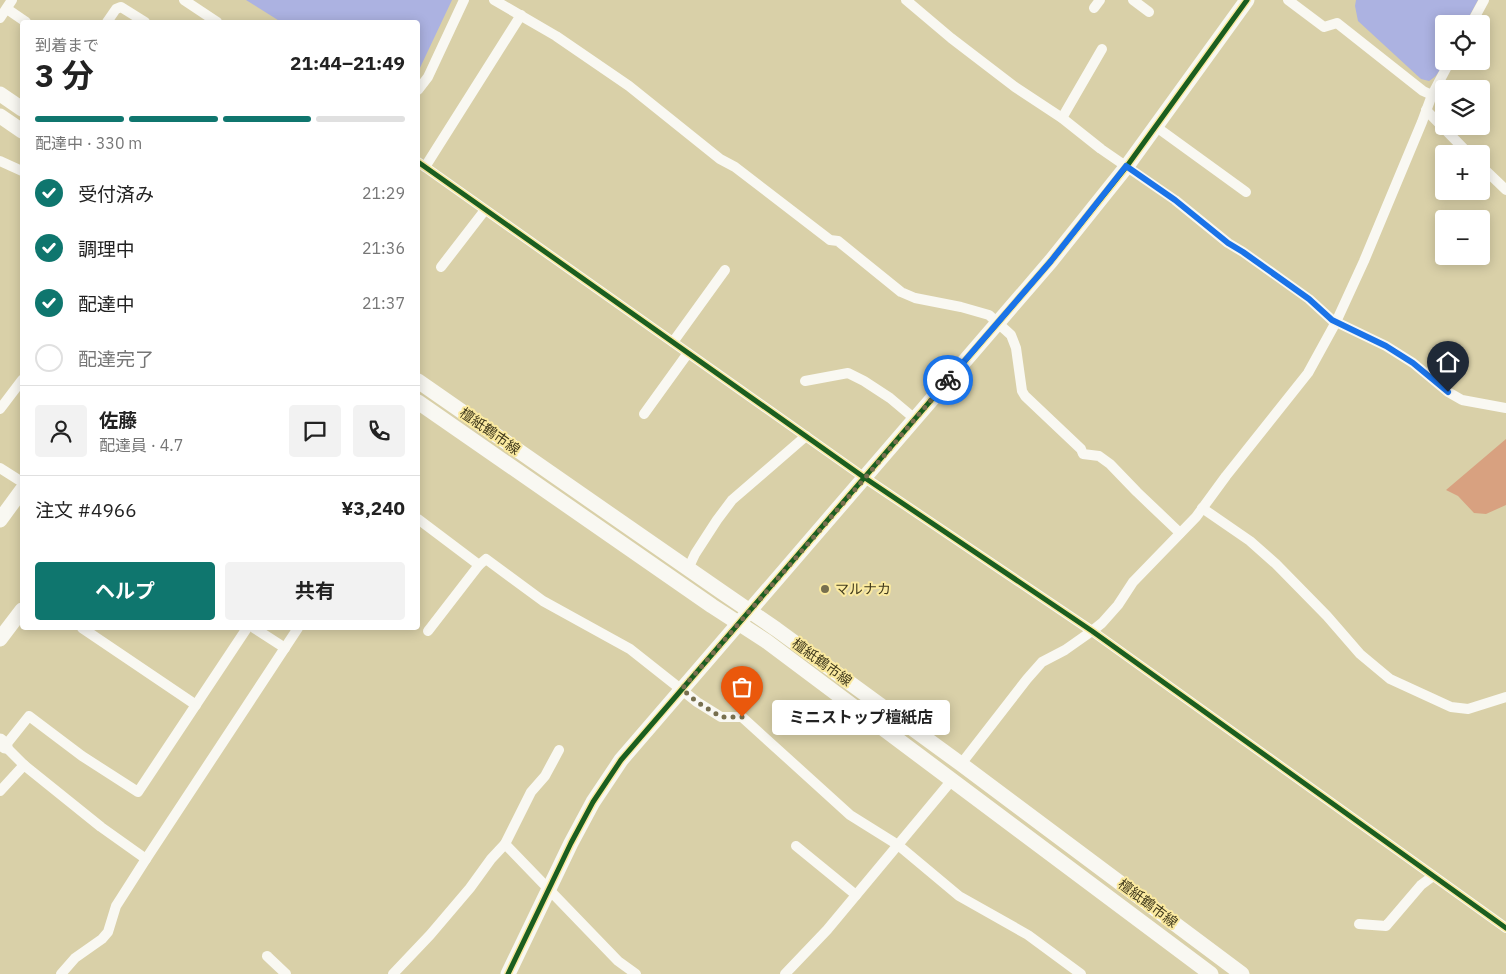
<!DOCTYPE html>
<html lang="ja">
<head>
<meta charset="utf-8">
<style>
  :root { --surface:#fff; --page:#f2f2f2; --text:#222; --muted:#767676; --line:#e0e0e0; --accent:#0f766e }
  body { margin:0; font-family:"IBM Plex Sans","Noto Sans JP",sans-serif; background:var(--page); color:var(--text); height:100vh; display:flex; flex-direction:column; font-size:19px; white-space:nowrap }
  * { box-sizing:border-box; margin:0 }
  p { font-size:16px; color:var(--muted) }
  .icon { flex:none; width:28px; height:28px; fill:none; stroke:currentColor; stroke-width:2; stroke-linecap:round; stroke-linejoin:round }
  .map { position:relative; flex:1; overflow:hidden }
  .panel { position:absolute; left:20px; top:20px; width:400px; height:610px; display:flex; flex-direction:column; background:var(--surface); border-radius:5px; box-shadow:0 2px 12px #0003 }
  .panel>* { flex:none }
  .tools { position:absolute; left:1435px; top:15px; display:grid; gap:10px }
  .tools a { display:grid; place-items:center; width:55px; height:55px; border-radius:5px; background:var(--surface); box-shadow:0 2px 12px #0003; font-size:25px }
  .pin { position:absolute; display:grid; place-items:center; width:42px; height:42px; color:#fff; margin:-51px -21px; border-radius:50% 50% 50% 0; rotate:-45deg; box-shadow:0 0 5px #0007 }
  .pin .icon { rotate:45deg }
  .courier { position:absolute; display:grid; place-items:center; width:50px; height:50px; margin:-25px; border:4px solid #1a73e8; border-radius:50%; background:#fff; color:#222; box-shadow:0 1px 6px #0007 }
  .bubble { position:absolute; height:35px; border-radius:5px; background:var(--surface); box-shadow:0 2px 12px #0003; font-size:16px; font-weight:700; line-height:35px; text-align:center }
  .summary em { font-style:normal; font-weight:700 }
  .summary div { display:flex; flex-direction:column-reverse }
  .summary { display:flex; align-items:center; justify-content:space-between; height:85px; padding:0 15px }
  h1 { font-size:32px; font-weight:700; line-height:38px }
  .bar { display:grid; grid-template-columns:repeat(4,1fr); gap:8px 5px; align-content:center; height:60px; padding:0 15px }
  .bar i { height:6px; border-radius:4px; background:var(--line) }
  .bar .on { background:var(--accent) }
  .bar p { grid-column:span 4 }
  .line { display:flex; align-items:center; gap:12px; padding:0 15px; border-top:1px solid var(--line) }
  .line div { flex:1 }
  .round { display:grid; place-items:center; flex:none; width:52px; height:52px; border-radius:5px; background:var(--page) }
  ol { padding:0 15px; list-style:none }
  li { display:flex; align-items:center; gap:15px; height:55px }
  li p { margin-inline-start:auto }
  li .icon { padding:5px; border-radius:50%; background:var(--accent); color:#fff; stroke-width:4 }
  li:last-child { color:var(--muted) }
  li i { width:28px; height:28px; border:2px solid var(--line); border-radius:50% }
  .primary-button { display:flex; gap:10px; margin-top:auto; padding:10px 15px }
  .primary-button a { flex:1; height:58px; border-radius:5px; background:var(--accent); color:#fff; font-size:20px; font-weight:700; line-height:58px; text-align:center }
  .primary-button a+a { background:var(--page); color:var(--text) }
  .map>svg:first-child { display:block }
  .forest { fill:#d8a180 }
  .water { fill:#acb2e1 }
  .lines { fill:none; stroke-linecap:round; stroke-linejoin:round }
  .street { stroke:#f9f8f2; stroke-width:10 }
  .secondary { stroke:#f9f8f2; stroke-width:15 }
  .cycleway-casing { stroke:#fbeaa0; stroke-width:8 }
  .cycleway { stroke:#1b5e20; stroke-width:5 }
  .done { stroke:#776f4e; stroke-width:5; stroke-dasharray:0 9 }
  .route { stroke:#1a73e8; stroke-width:6 }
  .poi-dot { fill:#776f4e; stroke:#fbeaa0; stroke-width:2 }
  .labels { text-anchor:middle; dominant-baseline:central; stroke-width:4; stroke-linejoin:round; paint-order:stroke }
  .street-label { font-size:14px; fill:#423b1d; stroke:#fbeaa0 }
  .poi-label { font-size:14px; fill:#423b1d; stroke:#fbeaa0; text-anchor:start }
</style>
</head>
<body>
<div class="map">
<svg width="1506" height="974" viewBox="0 0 1506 974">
  <rect width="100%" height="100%" fill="#d9d0a8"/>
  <!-- forest -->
  <polygon class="forest" points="1506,439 1506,505 1486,514 1474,513 1458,496 1446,490"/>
  <!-- water -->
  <g class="water">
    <polygon points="246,0 452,0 418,72 418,22 281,22"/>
    <path d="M1356,0H1478L1465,24H1444C1444,43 1449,70 1429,81L1421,79L1358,21L1355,6Z"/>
  </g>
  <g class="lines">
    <!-- street -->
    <g class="street">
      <polyline points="184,0 217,22"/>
      <polyline points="494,0 556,36 629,86 720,159 735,167 830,240 838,241 901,292 915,298 961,307 989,315 1011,335 1016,348 1022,391 1025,396 1081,449 1083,454 1099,456 1110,464 1137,492 1180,533"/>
      <polyline points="906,0 951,38 1015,87 1062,118 1101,149 1175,200 1228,243 1243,252 1309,299 1332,320 1386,346 1413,363 1448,392 1462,400 1506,408"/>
      <polyline points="1133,0 1149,12"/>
      <polyline points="1288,0 1324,27 1337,23 1423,91 1432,95"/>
      <polyline points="1094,8 1100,0"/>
      <polyline points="7,9 26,22"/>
      <polyline points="0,18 12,0"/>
      <polyline points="107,22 116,9 121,7 145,22"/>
      <polyline points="1471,24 1484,0"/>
      <polyline points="418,90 428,77 464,0"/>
      <polyline points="1426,110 1469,154"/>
      <polyline points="1062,118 1102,49"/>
      <polyline points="1155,126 1246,192"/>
      <polyline points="0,161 22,171"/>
      <polyline points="418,162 865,478 1092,631 1506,928"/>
      <polyline points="1481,166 1506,190"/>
      <polyline points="425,167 521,15"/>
      <polyline points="441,267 485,210"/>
      <polyline points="673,342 725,270"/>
      <polyline points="805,381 848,373 864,381 890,398 915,419"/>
      <polyline points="0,409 22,380"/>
      <polyline points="644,414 688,353"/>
      <polyline points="0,468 22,482"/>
      <polyline points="1202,508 1250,541 1276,564 1327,616 1360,654 1390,679 1451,707 1468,709 1506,697"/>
      <polyline points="418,519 479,565 486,559 543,601 630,649 697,702 721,717 742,717 850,815 898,845 959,896 1028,935 1081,974"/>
      <polyline points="688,569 695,554 717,520 732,500 806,436"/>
      <polyline points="82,628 196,705"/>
      <polyline points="254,628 285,648"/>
      <polyline points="428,631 479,565"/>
      <polyline points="961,764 1027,679 1042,662 1065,650 1092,631 1102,623 1118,605 1133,582 1196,517 1226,476 1308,373 1336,322 1364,261 1422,122 1432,95 1450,61"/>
      <polyline points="24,765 5,746 29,716 82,756 138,792 247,628"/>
      <polyline points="0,791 24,765 101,827 146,859"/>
      <polyline points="505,844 618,961 636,974"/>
      <polyline points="796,846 856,895"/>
      <polyline points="1359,924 1386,926 1421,885 1433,876"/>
      <polyline points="267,956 286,974"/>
      <polyline points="61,974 75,958 102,939 108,932 116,906 146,859 298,628"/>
      <polyline points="393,974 430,935 470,888 491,859 505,844 531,792 545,776 559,750"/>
      <polyline points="785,974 827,930 952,780"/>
    </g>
    <!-- secondary -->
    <g class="secondary">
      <polyline points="0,94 22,109"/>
      <polyline points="0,116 22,131"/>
      <polyline points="418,381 722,592 776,629 961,764 1242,974"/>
      <polyline points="418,402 712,606 766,641 1211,974"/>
      <polyline points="0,520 22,490"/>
      <polyline points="0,639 22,610"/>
      <polyline points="0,741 5,746"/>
      <polyline points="508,974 571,843 593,802 621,760 1051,261 1127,166 1247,0"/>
    </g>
    <!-- cycleway casing -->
    <g class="cycleway-casing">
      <g id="cycleway">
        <polyline points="418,162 865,478 1092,631 1506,928"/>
        <polyline points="508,974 571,843 593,802 621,760 1051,261 1127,166 1247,0"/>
      </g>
    </g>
    <!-- cycleway -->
    <use href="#cycleway" class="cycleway"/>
  </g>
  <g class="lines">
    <!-- done -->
    <polyline class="done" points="742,717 721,717 697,702 682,689 865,478 948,380"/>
    <!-- route -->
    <polyline class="route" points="948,380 1051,261 1126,166 1175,200 1228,243 1243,252 1309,299 1332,320 1386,346 1413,363 1448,392"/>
  </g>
  <!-- markers -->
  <circle class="poi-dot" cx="825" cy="589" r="5"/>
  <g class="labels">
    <!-- street labels -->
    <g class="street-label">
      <text transform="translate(490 431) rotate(35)">檀紙鶴市線</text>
      <text transform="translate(822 662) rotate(36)">檀紙鶴市線</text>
      <text transform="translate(1148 903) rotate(37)">檀紙鶴市線</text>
    </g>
    <!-- poi labels -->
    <g class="poi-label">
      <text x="835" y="589">マルナカ</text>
    </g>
  </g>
</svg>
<div class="tools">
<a><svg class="icon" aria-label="locate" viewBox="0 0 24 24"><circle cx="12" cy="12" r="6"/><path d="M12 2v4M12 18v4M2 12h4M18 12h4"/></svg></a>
<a><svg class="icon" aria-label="layers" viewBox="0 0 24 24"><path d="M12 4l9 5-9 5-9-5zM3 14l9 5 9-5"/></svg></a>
<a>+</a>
<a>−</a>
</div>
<div class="pin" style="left:742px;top:717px;background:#ea580c"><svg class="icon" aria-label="bag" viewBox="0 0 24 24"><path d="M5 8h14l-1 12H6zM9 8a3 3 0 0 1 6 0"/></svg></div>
<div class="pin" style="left:1448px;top:392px;background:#1f2937"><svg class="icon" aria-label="home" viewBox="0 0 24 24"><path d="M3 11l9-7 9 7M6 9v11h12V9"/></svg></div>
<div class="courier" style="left:948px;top:380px"><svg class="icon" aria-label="bike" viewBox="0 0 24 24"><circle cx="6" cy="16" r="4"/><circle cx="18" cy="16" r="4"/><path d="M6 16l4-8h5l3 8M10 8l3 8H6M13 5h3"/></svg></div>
<div class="bubble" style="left:772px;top:700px;width:178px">ミニストップ檀紙店</div>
<section class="panel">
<div class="summary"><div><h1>3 分</h1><p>到着まで</p></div><em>21:44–21:49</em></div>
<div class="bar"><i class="on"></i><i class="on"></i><i class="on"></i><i></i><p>配達中 · 330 m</p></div>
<ol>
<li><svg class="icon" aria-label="check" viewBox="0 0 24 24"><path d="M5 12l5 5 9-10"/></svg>受付済み<p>21:29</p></li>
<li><svg class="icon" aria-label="check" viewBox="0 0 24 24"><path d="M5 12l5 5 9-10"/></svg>調理中<p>21:36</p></li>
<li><svg class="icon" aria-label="check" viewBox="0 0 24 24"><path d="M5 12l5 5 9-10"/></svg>配達中<p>21:37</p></li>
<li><i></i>配達完了</li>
</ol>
<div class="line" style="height:90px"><a class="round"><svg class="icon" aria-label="person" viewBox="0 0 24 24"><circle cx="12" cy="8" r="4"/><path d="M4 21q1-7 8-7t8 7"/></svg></a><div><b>佐藤</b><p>配達員 · 4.7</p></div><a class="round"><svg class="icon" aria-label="chat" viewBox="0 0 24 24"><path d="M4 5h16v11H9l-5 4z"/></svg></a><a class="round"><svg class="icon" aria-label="phone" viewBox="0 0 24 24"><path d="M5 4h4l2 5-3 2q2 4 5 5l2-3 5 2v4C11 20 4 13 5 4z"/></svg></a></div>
<div class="line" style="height:65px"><div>注文 #4966</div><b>¥3,240</b></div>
<div class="primary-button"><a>ヘルプ</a><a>共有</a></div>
</section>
</div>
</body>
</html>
